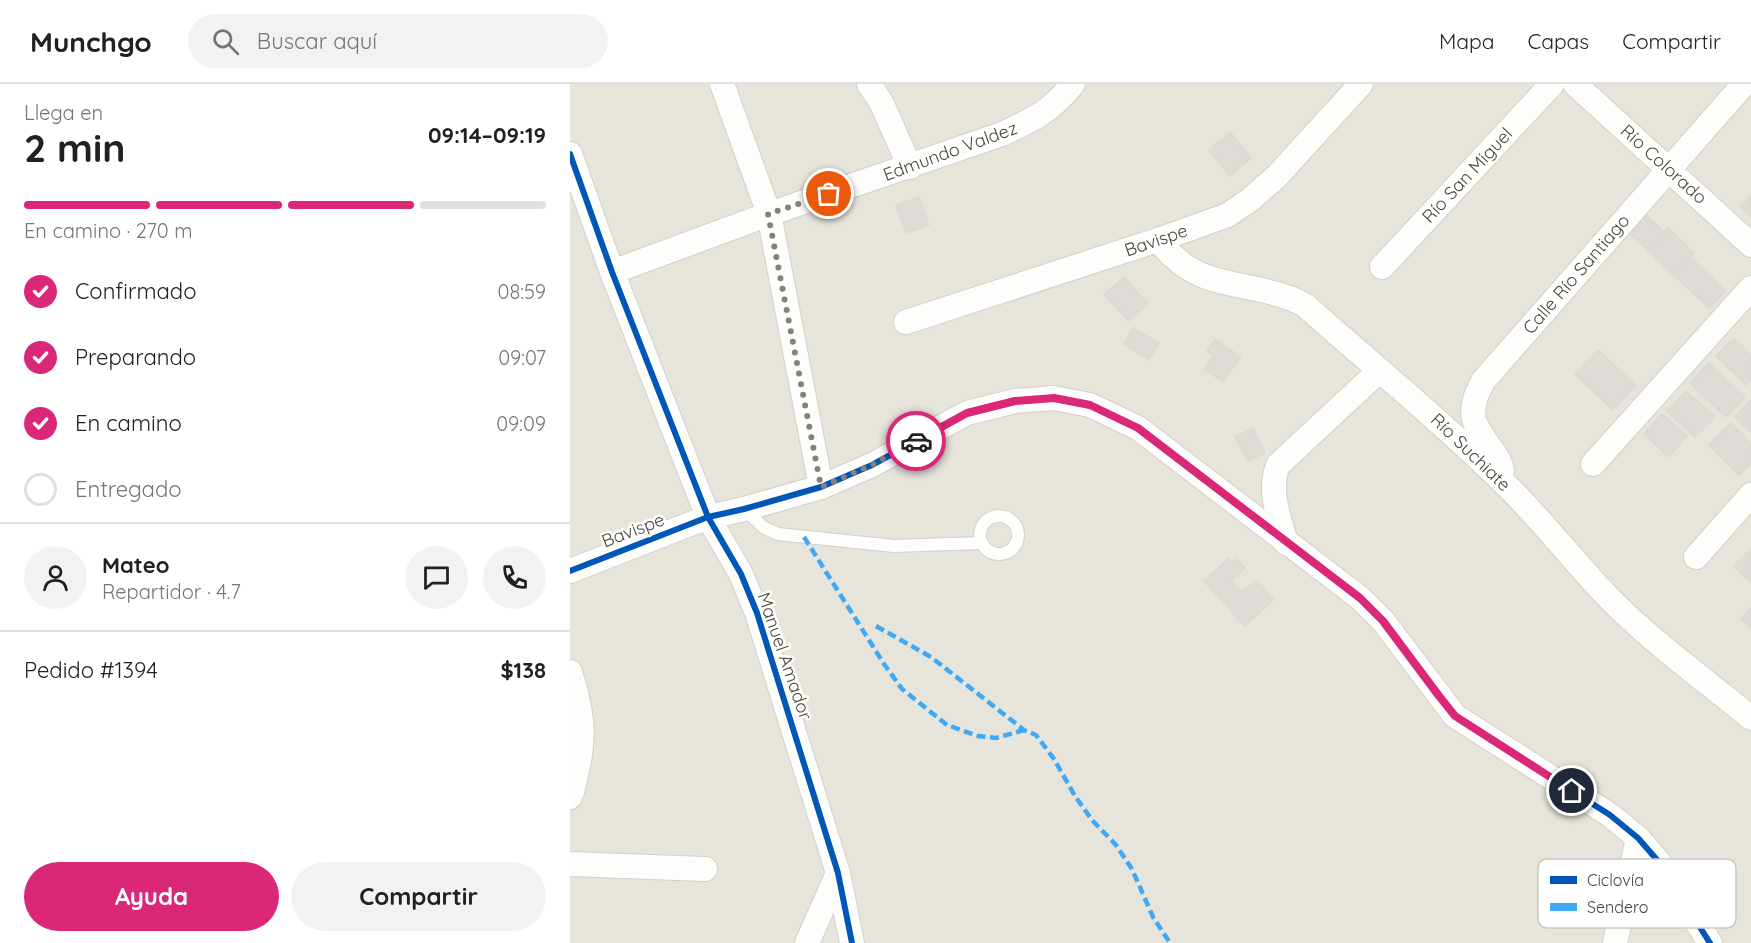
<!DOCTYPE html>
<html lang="es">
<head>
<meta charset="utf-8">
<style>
  :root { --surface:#fff; --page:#f2f2f2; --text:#202124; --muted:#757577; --line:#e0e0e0; --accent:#db2777 }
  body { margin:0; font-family:Quicksand,sans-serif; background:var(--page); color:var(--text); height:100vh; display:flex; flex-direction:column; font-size:22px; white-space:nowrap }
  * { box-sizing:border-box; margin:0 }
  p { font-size:20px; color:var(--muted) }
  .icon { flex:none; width:33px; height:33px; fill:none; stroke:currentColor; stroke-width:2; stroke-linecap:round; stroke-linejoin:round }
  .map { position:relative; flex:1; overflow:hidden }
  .side { display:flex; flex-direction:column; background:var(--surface); width:570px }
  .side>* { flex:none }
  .pin { position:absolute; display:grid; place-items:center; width:51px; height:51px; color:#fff; margin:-26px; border:3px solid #fff; border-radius:50%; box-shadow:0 2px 6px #0007 }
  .courier { position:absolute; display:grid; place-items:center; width:60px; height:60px; margin:-30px; border:4px solid #db2777; border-radius:50%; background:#fff; color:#222; box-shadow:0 2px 8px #0007 }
  .headline em { font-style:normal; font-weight:700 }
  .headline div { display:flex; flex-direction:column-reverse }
  .headline { display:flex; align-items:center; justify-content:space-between; height:102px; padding:0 24px }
  h1 { font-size:39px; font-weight:700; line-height:45px }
  .bar { display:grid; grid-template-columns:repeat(4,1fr); gap:9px 6px; align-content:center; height:72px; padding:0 24px }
  .bar i { height:8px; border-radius:4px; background:var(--line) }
  .bar .selected { background:var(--accent) }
  .bar p { grid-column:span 4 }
  .line { display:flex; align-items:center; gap:15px; padding:0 24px; border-top:2px solid var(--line) }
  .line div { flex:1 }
  .round { display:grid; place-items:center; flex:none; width:63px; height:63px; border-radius:32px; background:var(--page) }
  ol { padding:0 24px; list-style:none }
  li { display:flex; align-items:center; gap:18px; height:66px }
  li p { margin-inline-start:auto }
  li .icon { padding:6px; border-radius:50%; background:var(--accent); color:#fff; stroke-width:4 }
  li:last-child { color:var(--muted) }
  li i { width:33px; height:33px; border:3px solid var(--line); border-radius:50% }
  .cta { display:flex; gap:12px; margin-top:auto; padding:12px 24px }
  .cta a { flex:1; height:69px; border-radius:36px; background:var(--accent); color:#fff; font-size:24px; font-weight:700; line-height:69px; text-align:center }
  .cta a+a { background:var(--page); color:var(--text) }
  header { display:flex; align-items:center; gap:36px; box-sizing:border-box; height:84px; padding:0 30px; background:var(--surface); border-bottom:2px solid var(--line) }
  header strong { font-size:28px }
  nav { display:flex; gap:33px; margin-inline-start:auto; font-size:21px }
  .search { width:420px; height:54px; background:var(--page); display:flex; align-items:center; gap:15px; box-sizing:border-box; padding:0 21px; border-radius:33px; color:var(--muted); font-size:22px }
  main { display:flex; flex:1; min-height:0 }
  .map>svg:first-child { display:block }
  .residential { fill:#e7e4dc }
  .building { fill:#dedbd6; stroke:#dcd9d4; stroke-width:1.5 }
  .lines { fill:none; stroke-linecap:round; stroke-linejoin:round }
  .lane-casing { stroke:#d2d0cb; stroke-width:14 }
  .street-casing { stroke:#d2d0cb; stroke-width:26 }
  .lane { stroke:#fdfdfc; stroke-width:12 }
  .street { stroke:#fdfdfc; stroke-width:24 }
  .quiet { stroke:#3fa9f5; stroke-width:4.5; stroke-dasharray:9 4.5; stroke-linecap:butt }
  .cycleway-casing { stroke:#fff; stroke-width:10 }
  .cycleway { stroke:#0057b8; stroke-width:6 }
  .done { stroke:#868178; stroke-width:6; stroke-dasharray:0 10.8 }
  .route { stroke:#db2777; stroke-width:8 }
  .labels { text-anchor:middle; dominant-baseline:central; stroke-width:5; stroke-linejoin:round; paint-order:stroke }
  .street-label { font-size:18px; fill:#4b4439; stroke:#fff }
  .key { fill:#fff; stroke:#c9c7c4; stroke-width:1.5 }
  .key-label { font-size:16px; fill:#4b4439 }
</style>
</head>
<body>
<header>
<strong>Munchgo</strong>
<div class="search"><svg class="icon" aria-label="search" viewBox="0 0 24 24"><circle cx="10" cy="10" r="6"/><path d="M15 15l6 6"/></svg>Buscar aquí</div>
<nav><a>Mapa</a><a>Capas</a><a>Compartir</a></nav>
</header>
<main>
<section class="side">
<div class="headline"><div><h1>2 min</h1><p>Llega en</p></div><em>09:14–09:19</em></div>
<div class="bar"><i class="selected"></i><i class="selected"></i><i class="selected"></i><i></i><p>En camino · 270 m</p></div>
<ol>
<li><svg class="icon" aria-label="check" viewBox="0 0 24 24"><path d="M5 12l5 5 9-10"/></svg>Confirmado<p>08:59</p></li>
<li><svg class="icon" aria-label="check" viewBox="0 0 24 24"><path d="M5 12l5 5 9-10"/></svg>Preparando<p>09:07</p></li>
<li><svg class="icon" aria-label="check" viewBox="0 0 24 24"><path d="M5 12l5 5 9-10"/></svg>En camino<p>09:09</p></li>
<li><i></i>Entregado</li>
</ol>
<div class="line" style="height:108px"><a class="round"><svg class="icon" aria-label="person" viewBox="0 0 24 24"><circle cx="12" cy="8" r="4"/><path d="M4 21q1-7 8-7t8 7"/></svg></a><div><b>Mateo</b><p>Repartidor · 4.7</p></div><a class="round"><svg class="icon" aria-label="chat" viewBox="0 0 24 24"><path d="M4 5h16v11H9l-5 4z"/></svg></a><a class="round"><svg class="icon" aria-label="phone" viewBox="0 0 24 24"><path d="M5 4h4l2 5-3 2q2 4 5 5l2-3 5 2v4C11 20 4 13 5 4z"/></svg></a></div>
<div class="line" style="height:78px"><div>Pedido #1394</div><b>$138</b></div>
<div class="cta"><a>Ayuda</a><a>Compartir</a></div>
</section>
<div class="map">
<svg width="1181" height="859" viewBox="0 0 1181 859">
  <rect width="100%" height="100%" fill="#f4f2ee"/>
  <!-- residential -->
  <rect class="residential" x="0" y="0" width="1181" height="859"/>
  <!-- building -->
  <g class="building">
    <polygon points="660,48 681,74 660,92 639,66"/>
    <polygon points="1181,112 1181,133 1170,123"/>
    <polygon points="349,113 359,141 336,149 326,121"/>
    <polygon points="1073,128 1156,207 1139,224 1056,146"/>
    <polygon points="1098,144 1124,169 1103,191 1078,166"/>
    <polygon points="554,193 578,220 559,237 534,211"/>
    <polygon points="563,244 589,259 579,276 554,260"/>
    <polygon points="1164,254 1181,271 1181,296 1176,301 1146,272"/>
    <polygon points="645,255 671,273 653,298 634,285 643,272 637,267"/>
    <polygon points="1028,266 1066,301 1043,326 1005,290"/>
    <polygon points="1139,279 1175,313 1156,333 1120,299"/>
    <polygon points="1116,307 1145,333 1125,353 1097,327"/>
    <polygon points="1181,316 1181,348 1165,333"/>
    <polygon points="1092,330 1117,352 1099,373 1074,350"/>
    <polygon points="1161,339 1181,359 1181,379 1169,391 1139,361"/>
    <polygon points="683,344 695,369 678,377 665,353"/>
    <polygon points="1181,465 1181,499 1164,482"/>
    <polygon points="659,474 662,478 667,475 675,484 661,497 672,508 686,496 704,515 675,542 634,497"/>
    <polygon points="1181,524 1181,544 1171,535"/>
  </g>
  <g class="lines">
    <!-- lane casing -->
    <g class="lane-casing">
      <g id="lane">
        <polyline points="174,425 193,443 208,450 324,462 411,459"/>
        <circle cx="429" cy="451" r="19"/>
      </g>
    </g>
    <!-- street casing -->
    <g class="street-casing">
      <g id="street">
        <polyline points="152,0 199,130 251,403"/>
        <polyline points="299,0 311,18 340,83"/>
        <polyline points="1005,0 1181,161"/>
        <polyline points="0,70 42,188 138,433 171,490 187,529 268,789 282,859"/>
        <path d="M588,156C620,197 649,196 696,207C710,211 724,214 736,222C801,280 869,335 932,397C970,433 1002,476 1039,514C1082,558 1134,595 1181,634"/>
        <polyline points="812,183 982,0"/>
        <path d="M42,188L199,130L432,50C464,35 480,28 503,0"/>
        <polyline points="336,238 588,156 658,131 681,115 707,92 791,0"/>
        <polyline points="1023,380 1181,204"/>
        <path d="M932,387C931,379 927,373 922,366C902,338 896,330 913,297L1174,0"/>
        <path d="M716,459C709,433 698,407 708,381L809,287"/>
        <polyline points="1126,473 1181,411"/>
        <polyline points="0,487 138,433 174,425 251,403 302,381 397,329 445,317 484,314 520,321 568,344 790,514 813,537 885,632 1040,731 1068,754 1088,777 1140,859"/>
        <path d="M0,588C11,623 16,650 7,686C5,695 4,704 0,713"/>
        <polyline points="0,780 135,785"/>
        <polyline points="237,859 268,789"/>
        <polyline points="1045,859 1068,754"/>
      </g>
    </g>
    <!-- lane -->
    <use href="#lane" class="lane"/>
    <!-- street -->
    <use href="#street" class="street"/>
    <!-- quiet -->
    <g class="quiet">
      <polyline points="234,453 314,580 332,605 377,641 408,652 426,654 454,646"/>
      <polyline points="306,542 361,573 454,646 466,651 484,675 505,712 522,736 546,761 562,785 583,833 600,859"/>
    </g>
    <!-- cycleway casing -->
    <g class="cycleway-casing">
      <g id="cycleway">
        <polyline points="0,70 42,188 138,433 171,490 187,529 268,789 282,859"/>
        <polyline points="0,487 138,433 174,425 251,403 302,381 397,329 445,317 484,314 520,321 568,344 790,514 813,537 885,632 1040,731 1068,754 1088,777 1140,859"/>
      </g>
    </g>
    <!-- cycleway -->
    <use href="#cycleway" class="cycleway"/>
  </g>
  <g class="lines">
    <!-- done -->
    <polyline class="done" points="259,110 198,130 251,403 302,381 346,357"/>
    <!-- route -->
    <polyline class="route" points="346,357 397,329 445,317 484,314 520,321 568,344 790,514 813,537 869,612 885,632 1002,707"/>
  </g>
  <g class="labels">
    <!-- street labels -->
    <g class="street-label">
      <text transform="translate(380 67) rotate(-20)">Edmundo Valdez</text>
      <text transform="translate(1094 80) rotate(42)">Río Colorado</text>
      <text transform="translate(897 91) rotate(-47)">Río San Miguel</text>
      <text transform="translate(586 156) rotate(-19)">Bavispe</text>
      <text transform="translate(1006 190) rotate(-49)">Calle Río Santiago</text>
      <text transform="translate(901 368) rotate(44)">Río Suchiate</text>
      <text transform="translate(63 446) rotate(-21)">Bavispe</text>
      <text transform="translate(215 572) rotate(71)">Manuel Amador</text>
    </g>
  </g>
  <!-- legend -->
  <rect x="968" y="775" width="198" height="69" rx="9" class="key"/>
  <rect x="980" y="792" width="27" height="8" fill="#0057b8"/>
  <rect x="980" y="819" width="27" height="8" fill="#3fa9f5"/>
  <g class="key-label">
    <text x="1017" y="802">Ciclovía</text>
    <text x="1017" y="829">Sendero</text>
  </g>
</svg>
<div class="pin" style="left:259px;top:110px;background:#ea580c"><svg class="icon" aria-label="bag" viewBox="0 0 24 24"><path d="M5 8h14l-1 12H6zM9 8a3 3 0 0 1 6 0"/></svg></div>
<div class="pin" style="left:1002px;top:707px;background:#1f2937"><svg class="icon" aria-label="home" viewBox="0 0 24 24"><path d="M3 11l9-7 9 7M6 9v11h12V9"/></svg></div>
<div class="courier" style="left:346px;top:357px"><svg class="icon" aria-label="car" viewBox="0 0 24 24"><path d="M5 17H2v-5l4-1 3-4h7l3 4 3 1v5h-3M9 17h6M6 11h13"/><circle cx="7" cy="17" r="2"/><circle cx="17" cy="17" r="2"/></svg></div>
</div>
</main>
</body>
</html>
